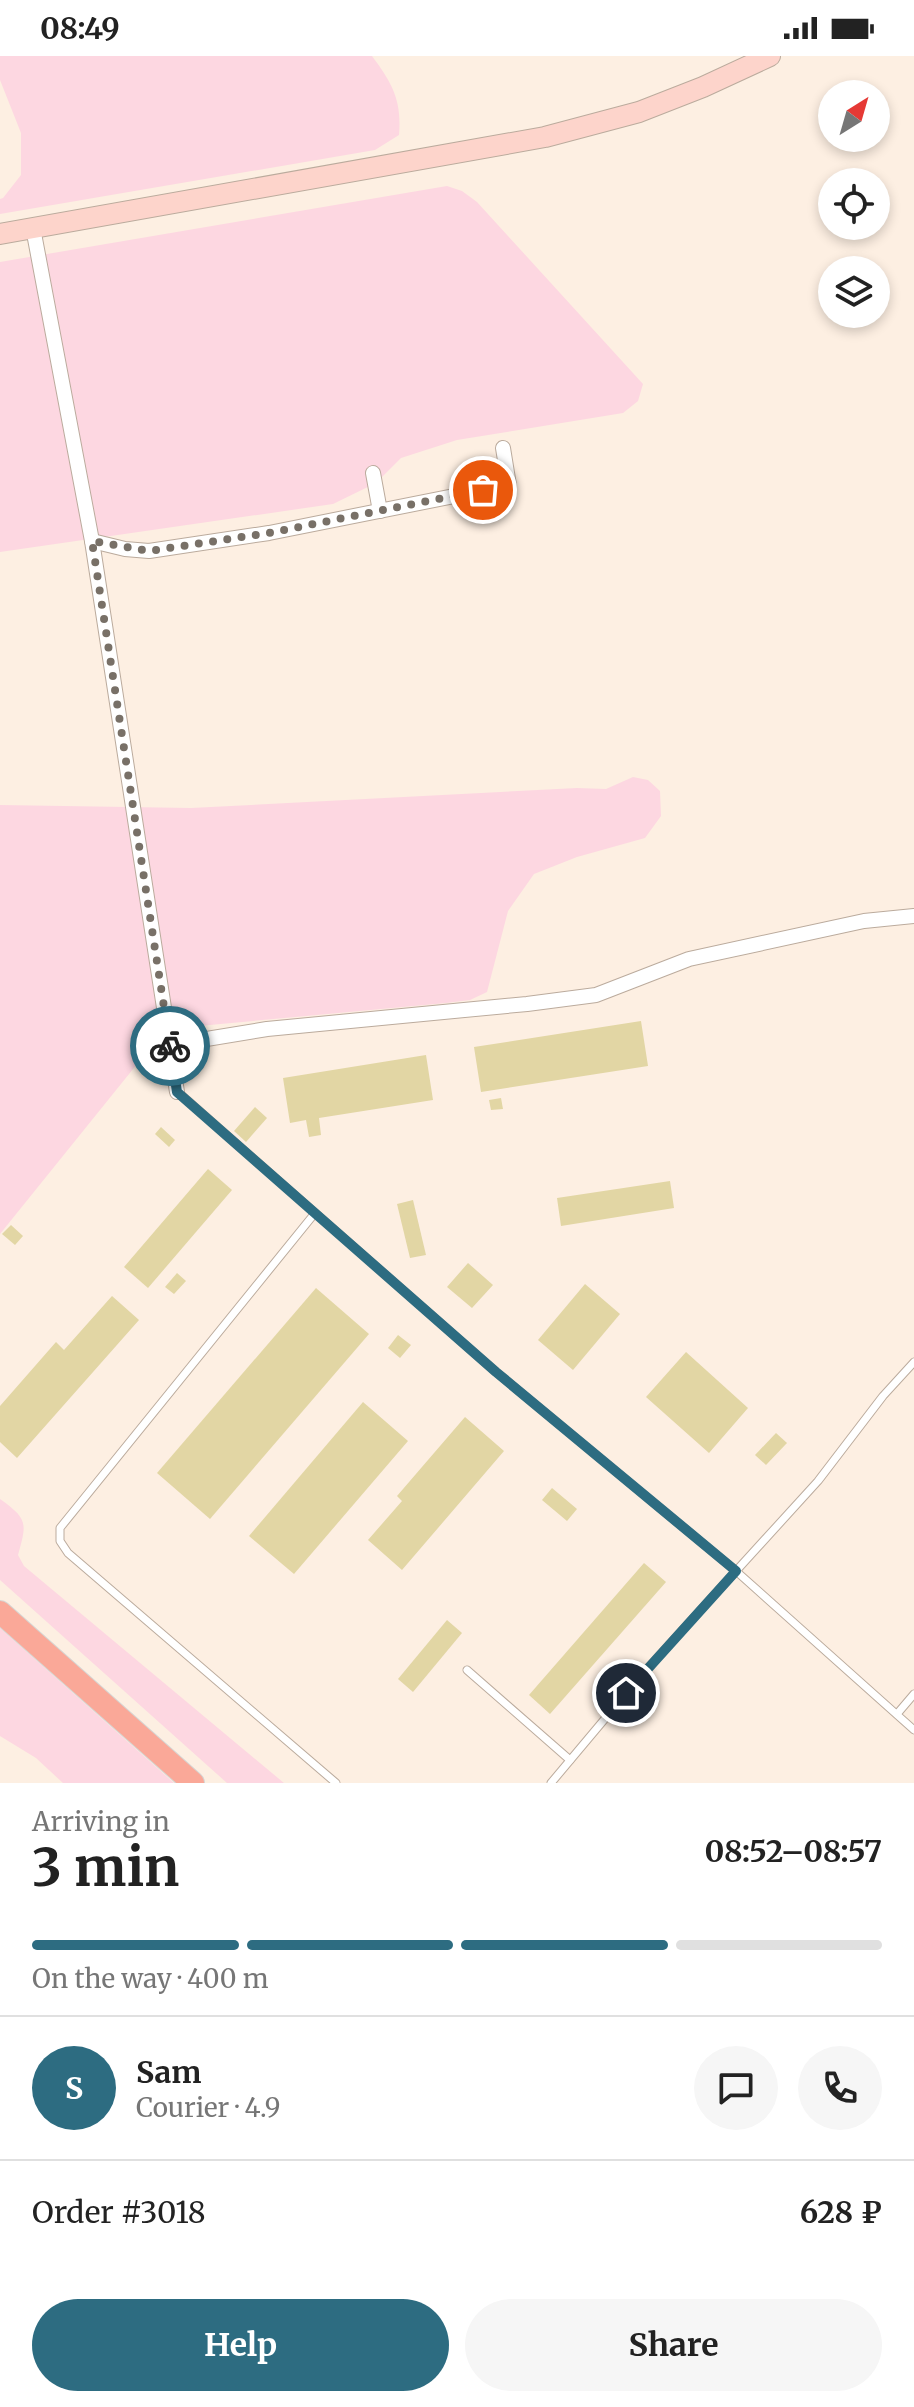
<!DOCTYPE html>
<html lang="en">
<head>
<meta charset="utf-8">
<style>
  :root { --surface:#fff; --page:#f6f6f6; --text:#222; --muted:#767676; --line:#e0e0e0; --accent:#2d6c81 }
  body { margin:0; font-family:Merriweather,serif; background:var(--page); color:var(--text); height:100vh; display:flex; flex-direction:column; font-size:30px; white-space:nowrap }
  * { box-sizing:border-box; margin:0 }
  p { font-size:26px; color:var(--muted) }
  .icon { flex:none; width:44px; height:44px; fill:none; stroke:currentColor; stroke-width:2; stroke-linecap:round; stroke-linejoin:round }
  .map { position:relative; height:1727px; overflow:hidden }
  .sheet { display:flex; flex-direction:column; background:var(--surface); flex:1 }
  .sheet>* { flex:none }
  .needle { width:52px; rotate:37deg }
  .tools { position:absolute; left:818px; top:24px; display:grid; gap:16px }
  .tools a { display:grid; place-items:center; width:72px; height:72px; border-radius:50%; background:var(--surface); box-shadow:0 4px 12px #0003; font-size:40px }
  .pin { position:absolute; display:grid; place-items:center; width:68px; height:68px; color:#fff; margin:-34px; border:4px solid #fff; border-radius:50%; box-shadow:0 2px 8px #0007 }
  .courier { position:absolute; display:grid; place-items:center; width:80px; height:80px; margin:-40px; border:6px solid #2d6c81; border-radius:50%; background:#fff; color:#222; box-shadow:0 2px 10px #0007 }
  .headline em { font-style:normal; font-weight:700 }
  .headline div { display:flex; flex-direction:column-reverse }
  .headline { display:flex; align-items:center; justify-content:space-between; height:136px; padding:0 32px }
  h1 { font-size:52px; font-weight:700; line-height:60px }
  .bar { display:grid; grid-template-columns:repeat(4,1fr); gap:12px 8px; align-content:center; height:96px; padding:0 32px }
  .bar i { height:10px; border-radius:6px; background:var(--line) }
  .bar .selected { background:var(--accent) }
  .bar p { grid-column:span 4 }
  .line { display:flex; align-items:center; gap:20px; padding:0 32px; border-top:2px solid var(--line) }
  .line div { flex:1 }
  .round { display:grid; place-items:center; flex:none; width:84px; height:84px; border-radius:42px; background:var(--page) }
  .cta { display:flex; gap:16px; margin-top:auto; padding:16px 32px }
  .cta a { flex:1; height:92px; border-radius:48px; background:var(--accent); color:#fff; font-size:32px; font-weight:700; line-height:92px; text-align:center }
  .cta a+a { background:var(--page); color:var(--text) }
  .status { display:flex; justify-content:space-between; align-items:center; height:56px; padding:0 40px; background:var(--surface); direction:ltr }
  .status svg { height:22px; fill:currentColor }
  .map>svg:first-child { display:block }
  .green { fill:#fdd7e1 }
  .building { fill:#e2d6a4 }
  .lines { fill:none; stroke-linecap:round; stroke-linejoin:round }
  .service-casing { stroke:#bbab9d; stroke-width:9 }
  .minor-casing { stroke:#bbab9d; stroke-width:16 }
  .secondary-casing { stroke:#bbab9d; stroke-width:22 }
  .primary-casing { stroke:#d6d5d3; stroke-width:24 }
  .service { stroke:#fff; stroke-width:7 }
  .minor { stroke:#fff; stroke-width:14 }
  .secondary { stroke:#fdd4cb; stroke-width:20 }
  .primary { stroke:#faa898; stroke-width:22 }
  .done { stroke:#787067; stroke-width:8; stroke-dasharray:0 14.4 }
  .route { stroke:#2d6c81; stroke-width:10 }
</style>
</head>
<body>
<div class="status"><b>08:49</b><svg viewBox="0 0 49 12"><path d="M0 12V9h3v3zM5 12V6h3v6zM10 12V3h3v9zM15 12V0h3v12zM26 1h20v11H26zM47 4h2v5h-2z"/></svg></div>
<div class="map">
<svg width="914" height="1727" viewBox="0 0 914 1727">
  <rect width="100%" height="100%" fill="#fdefe2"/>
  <!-- green -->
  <g class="green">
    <path d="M0,0H372C392,27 402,44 399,79L375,94L0,158V143L3,142L21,119V77L0,24Z"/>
    <polygon points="447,130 462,135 477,146 643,328 638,345 623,357 457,384 401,402 376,427 333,448 0,496 0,206"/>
    <polygon points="633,721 648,724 660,735 661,760 645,782 577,801 534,818 508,855 487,936 470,944 446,947 188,971 172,975 150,992 0,1178 0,749 191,752 577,732 606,733"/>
    <path d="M0,1443C28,1463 27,1467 18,1499L24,1510L284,1727H227L0,1524Z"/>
    <polygon points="0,1572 174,1727 63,1727 36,1702 0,1680"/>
  </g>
  <!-- building -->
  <g class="building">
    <polygon points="641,965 648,1010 481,1036 474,991"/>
    <polygon points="426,999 433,1044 319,1062 321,1079 309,1081 306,1064 290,1067 283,1022"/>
    <polygon points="501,1042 503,1053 491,1054 489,1044"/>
    <polygon points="255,1051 267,1062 246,1086 234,1075"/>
    <polygon points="161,1071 175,1084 169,1091 155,1078"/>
    <polygon points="208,1113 232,1134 148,1232 124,1211"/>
    <polygon points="670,1125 674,1152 561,1170 557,1142"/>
    <polygon points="413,1144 426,1199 410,1202 397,1148"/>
    <polygon points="11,1169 23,1180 15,1189 2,1178"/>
    <polygon points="468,1207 493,1229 472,1252 447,1231"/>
    <polygon points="177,1217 186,1225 174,1238 165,1231"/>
    <polygon points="585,1228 620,1258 573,1314 538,1284"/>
    <polygon points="316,1232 369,1278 210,1463 157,1417"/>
    <polygon points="112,1240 139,1264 17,1402 0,1386 0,1350 56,1286 64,1294"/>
    <polygon points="398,1279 411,1289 400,1302 388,1292"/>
    <polygon points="686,1296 748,1352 709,1397 646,1341"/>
    <polygon points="363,1346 408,1385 294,1518 249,1480"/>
    <polygon points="465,1361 504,1395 402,1514 368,1484 402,1445 397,1440"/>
    <polygon points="776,1377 787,1387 766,1409 755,1399"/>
    <polygon points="552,1432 577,1453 567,1465 542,1444"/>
    <polygon points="644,1507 666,1526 550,1658 529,1639"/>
    <polygon points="447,1564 462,1577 413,1636 398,1623"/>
  </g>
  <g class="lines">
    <!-- service casing -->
    <g class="service-casing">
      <g id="service">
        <polyline points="178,1036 496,1316 736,1515 914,1674"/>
        <polyline points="315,1157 60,1472 60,1485 68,1497 336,1727"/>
        <polyline points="467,1614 570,1704"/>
        <polyline points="897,1658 914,1638"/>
        <polyline points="551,1727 645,1615 818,1425 883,1340 914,1306"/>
      </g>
    </g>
    <!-- minor casing -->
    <g class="minor-casing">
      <g id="minor">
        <polyline points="33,172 92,485 177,1036"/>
        <polyline points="373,417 380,455"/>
        <polyline points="92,485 125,493 149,495 269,477 509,429 503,392"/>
        <polyline points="170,989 267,973 527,948 596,939 689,903 864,865 914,860"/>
      </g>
    </g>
    <!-- secondary casing -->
    <g class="secondary-casing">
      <polyline id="secondary" points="0,178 545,81 639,56 703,31 770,0"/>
    </g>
    <!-- primary casing -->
    <g class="primary-casing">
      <polyline id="primary" points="0,1556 193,1727"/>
    </g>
    <!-- service -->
    <use href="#service" class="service"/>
    <!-- minor -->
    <use href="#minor" class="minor"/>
    <!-- secondary -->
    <use href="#secondary" class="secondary"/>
    <!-- primary -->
    <use href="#primary" class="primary"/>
  </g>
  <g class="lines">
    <!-- done -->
    <polyline class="done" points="170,990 92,485 149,495 269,477 483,434"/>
    <!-- route -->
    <polyline class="route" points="170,990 177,1036 496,1316 736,1515 626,1637"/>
  </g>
</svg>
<div class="tools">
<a><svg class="needle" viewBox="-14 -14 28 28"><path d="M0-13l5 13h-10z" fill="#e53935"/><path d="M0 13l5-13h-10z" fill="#767676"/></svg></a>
<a><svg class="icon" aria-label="locate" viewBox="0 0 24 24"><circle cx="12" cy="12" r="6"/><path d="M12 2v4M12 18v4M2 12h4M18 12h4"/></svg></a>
<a><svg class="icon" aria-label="layers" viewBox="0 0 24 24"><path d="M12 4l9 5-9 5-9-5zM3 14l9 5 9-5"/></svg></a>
</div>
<div class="pin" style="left:483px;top:434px;background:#ea580c"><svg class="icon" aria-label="bag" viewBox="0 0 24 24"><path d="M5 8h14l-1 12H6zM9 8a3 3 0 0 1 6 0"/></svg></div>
<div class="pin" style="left:626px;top:1637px;background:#1f2937"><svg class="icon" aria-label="home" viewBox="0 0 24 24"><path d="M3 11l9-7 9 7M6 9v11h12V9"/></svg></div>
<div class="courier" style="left:170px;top:990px"><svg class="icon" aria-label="bike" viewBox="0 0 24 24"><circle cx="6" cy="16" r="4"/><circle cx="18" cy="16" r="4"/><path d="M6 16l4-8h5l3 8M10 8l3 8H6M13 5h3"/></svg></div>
</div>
<section class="sheet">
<div class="headline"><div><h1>3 min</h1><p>Arriving in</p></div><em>08:52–08:57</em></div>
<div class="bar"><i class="selected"></i><i class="selected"></i><i class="selected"></i><i></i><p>On the way · 400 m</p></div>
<div class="line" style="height:144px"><b class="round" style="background:var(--accent);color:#fff">S</b><div><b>Sam</b><p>Courier · 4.9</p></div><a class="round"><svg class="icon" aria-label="chat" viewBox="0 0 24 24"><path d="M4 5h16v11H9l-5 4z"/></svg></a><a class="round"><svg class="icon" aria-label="phone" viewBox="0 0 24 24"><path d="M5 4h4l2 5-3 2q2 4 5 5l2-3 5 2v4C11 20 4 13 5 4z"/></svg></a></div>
<div class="line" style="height:104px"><div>Order #3018</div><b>628 ₽</b></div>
<div class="cta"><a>Help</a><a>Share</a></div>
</section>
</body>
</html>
